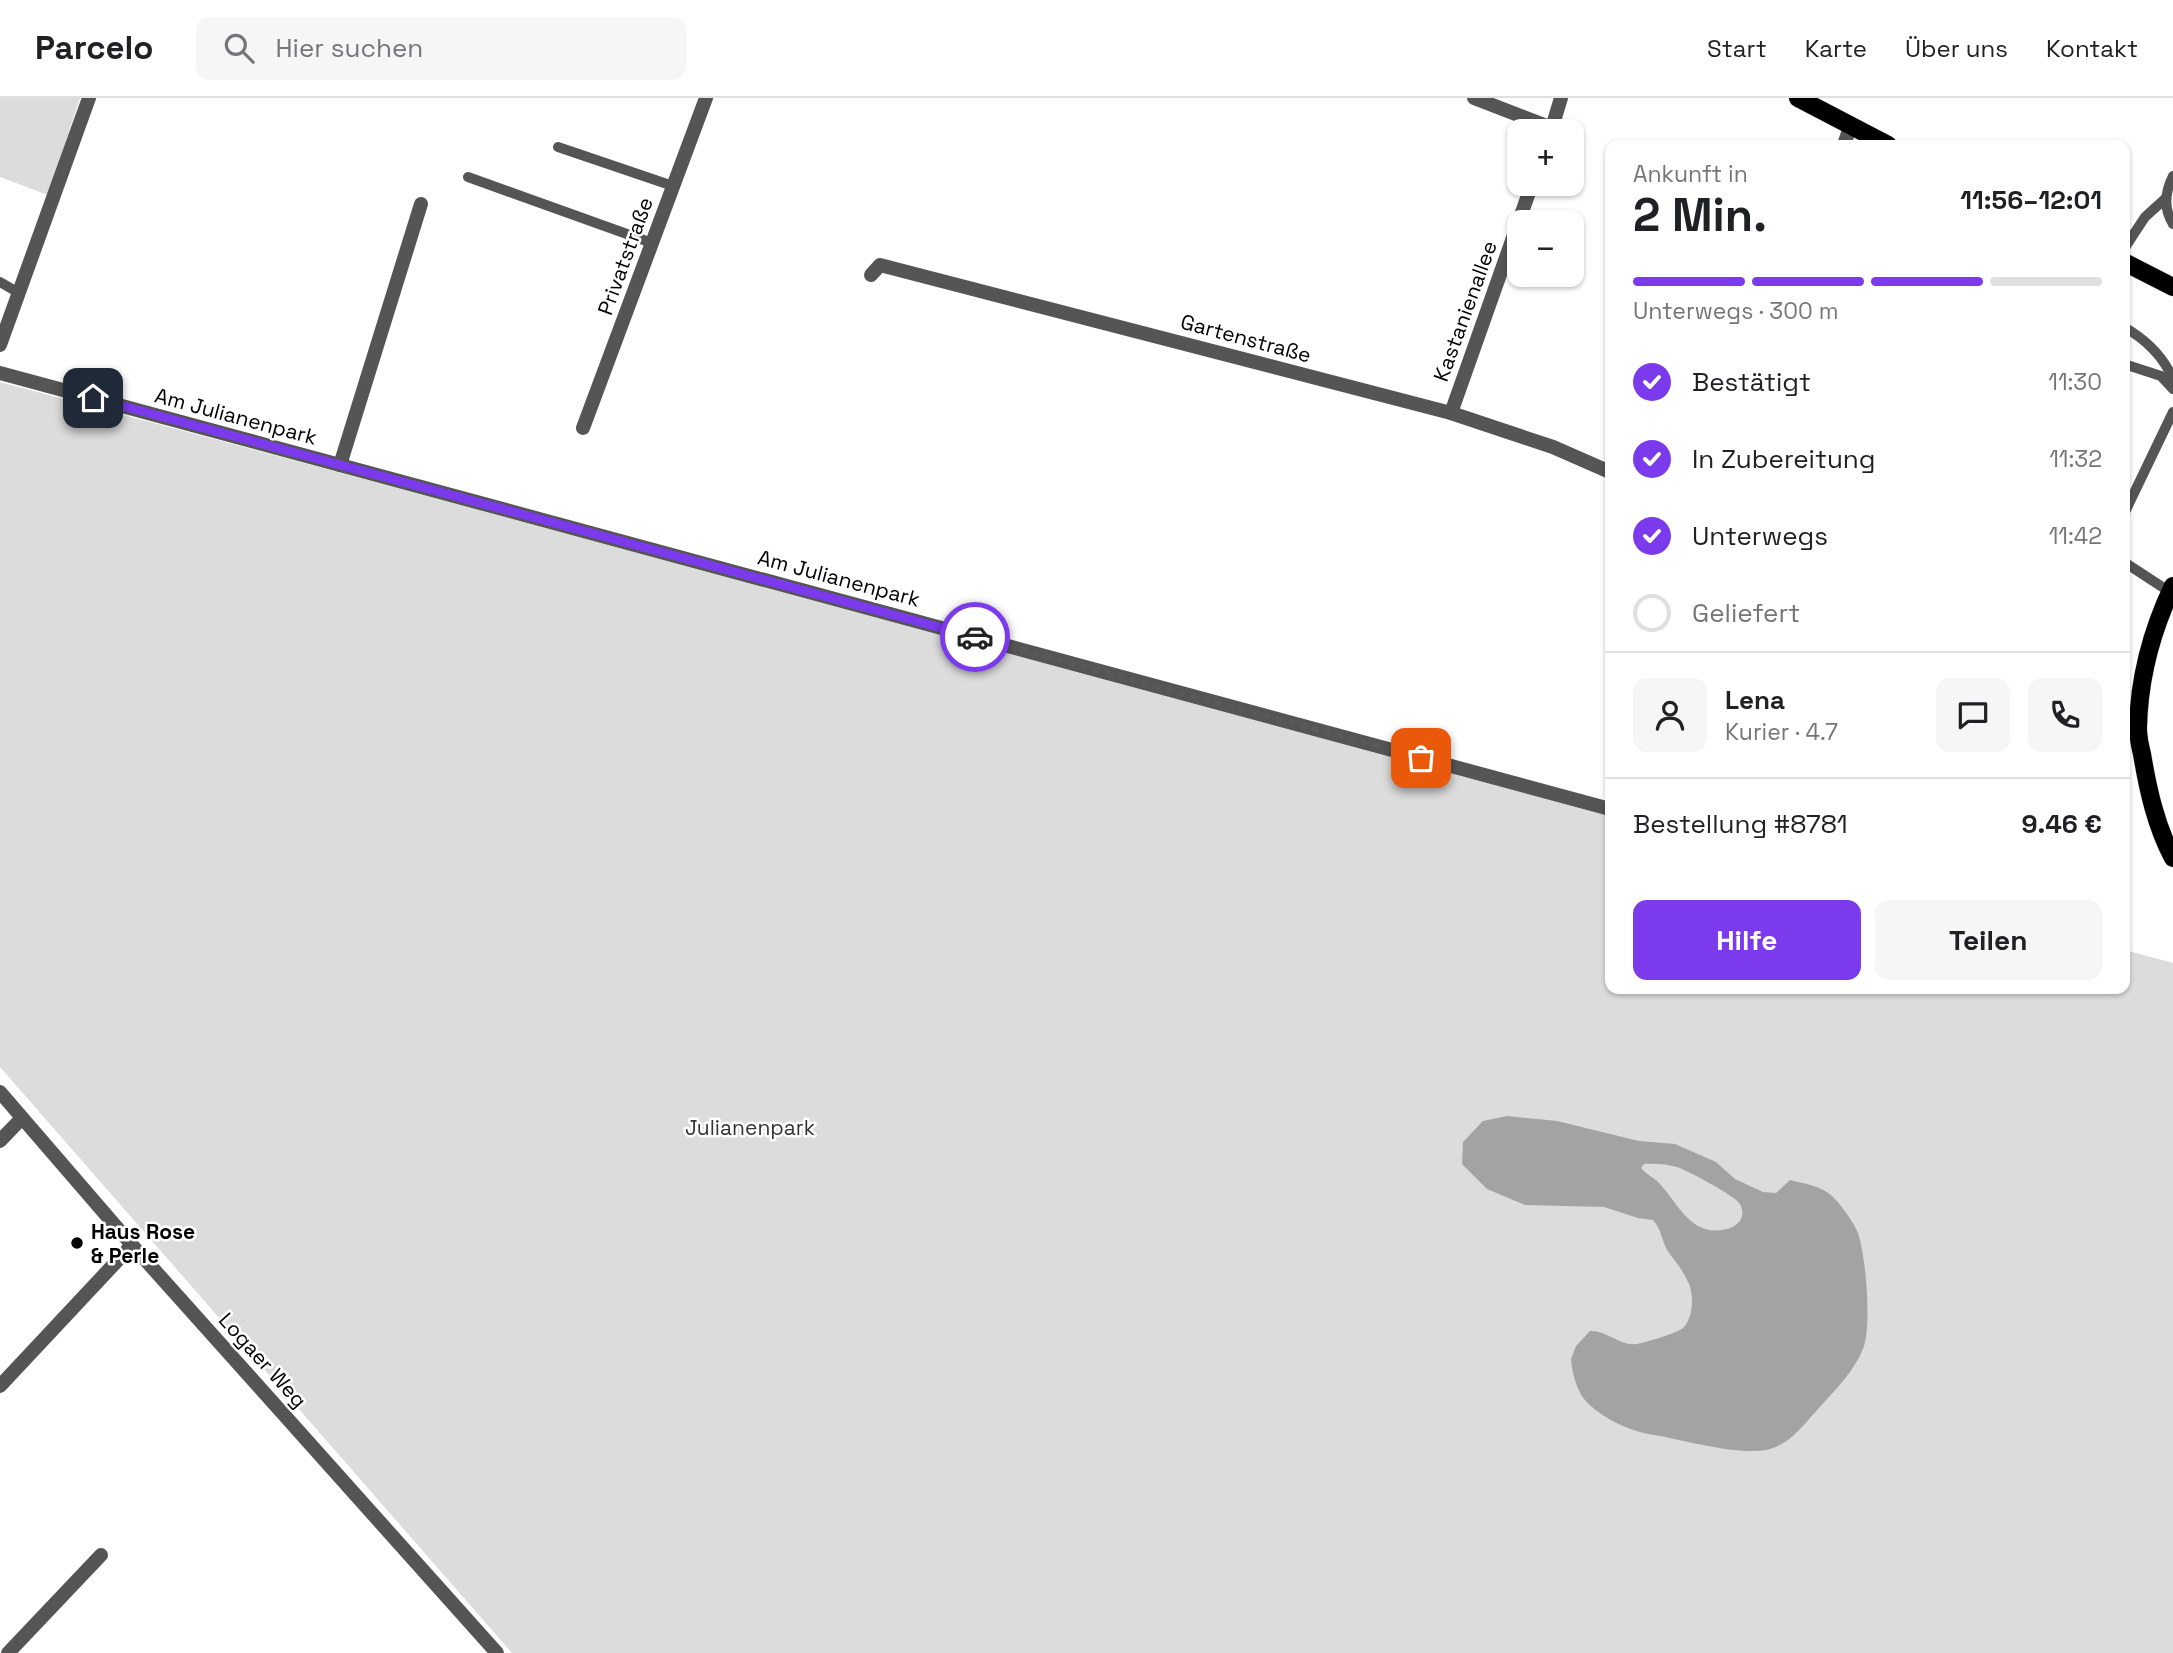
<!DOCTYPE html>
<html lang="de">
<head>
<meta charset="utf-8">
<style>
  :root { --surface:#fff; --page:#f6f6f6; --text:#202124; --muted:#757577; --line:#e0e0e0; --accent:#7c3aed }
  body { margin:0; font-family:"Space Grotesk",sans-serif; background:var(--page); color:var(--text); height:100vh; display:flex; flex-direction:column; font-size:26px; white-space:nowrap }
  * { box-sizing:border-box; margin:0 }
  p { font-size:23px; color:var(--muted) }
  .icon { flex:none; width:38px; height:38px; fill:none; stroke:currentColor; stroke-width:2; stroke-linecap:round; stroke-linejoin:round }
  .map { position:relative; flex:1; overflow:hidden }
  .panel { position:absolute; left:1605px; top:42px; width:525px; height:854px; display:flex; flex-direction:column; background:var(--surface); border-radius:14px; box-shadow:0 2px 5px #0004 }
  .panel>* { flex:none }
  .tools { position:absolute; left:1507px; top:21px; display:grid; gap:14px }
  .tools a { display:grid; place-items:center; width:77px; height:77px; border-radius:14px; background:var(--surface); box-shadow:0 2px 5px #0004; font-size:35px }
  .pin { position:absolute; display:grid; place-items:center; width:60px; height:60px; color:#fff; margin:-30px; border-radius:14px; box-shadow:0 4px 10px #0006 }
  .courier { position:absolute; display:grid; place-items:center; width:70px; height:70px; margin:-35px; border:5px solid #7c3aed; border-radius:50%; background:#fff; color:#222; box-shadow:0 2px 9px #0007 }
  .head em { font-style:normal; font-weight:700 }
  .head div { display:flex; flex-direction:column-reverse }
  .head { display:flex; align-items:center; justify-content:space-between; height:119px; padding:0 28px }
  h1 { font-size:46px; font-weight:700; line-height:52px }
  .bar { display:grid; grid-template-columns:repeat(4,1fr); gap:10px 7px; align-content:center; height:84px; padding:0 28px }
  .bar i { height:9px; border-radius:5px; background:var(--line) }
  .bar .active { background:var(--accent) }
  .bar p { grid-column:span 4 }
  .line { display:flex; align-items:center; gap:18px; padding:0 28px; border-top:2px solid var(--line) }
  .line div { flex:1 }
  .round { display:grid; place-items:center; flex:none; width:74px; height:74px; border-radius:14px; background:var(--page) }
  ol { padding:0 28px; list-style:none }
  li { display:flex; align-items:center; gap:21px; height:77px }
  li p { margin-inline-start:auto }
  li .icon { padding:7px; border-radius:50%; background:var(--accent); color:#fff; stroke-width:4 }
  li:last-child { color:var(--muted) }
  li i { width:38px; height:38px; border:4px solid var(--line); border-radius:50% }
  .primary-button { display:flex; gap:14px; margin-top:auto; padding:14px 28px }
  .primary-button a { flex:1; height:80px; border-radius:14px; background:var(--accent); color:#fff; font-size:28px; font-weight:700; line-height:80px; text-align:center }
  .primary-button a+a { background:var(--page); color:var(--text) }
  header { display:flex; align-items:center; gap:42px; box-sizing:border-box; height:98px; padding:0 35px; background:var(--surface); border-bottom:2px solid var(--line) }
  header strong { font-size:33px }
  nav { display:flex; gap:38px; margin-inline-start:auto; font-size:24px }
  .search { width:490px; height:63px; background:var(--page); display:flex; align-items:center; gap:18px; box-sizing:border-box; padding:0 24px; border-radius:14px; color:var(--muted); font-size:26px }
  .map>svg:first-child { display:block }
  .green { fill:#dcdcdc }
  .water { fill:#a3a3a3; fill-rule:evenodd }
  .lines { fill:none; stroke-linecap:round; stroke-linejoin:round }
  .primary-casing { stroke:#dbdbdb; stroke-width:19 }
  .service { stroke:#555; stroke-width:10 }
  .minor { stroke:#555; stroke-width:14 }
  .tertiary { stroke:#555; stroke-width:14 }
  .primary { stroke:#000; stroke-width:18 }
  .done { stroke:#595959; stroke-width:7; stroke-dasharray:0 12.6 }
  .route { stroke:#7c3aed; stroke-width:9 }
  .poi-dot { fill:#000; stroke:#fff; stroke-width:2.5 }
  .labels { text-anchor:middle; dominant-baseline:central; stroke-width:5; stroke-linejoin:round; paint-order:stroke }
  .street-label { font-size:21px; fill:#000; stroke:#fff }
  .park-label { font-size:21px; fill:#333; stroke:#fff }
  .poi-label { font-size:21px; font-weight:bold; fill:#000; stroke:#fff; text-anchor:start }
</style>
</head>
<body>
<header>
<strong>Parcelo</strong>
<div class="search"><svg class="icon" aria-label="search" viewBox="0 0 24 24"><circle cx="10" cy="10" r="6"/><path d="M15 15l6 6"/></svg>Hier suchen</div>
<nav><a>Start</a><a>Karte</a><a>Über uns</a><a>Kontakt</a></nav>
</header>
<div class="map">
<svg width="2173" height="1555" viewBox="0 0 2173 1555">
  <rect width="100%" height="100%" fill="#fff"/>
  <!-- green -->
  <g class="green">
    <polygon points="0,0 80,0 48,97 0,79"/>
    <polygon points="0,284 1610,714 1610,891 2124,891 2125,852 2173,865 2173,1555 512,1555 0,969"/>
  </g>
  <!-- water -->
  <path class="water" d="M1507,1018L1557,1023L1639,1043L1675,1046L1716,1064L1735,1081L1763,1094L1776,1095L1790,1082C1805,1086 1823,1088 1834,1100C1842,1108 1854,1125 1858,1135C1866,1159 1872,1229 1863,1251C1853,1275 1835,1292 1818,1311C1804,1326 1790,1346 1770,1351C1742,1359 1684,1342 1654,1337C1631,1334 1599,1319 1584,1301C1576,1290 1572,1274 1571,1261L1576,1248L1590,1233C1606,1232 1620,1248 1636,1246C1645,1245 1677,1235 1683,1230C1694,1220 1694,1195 1688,1184C1683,1172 1674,1162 1667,1152C1662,1142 1661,1131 1653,1122L1638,1120L1604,1109L1525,1107L1487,1091L1462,1066L1463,1044L1483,1023ZM1644,1066C1655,1065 1666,1066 1677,1069C1686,1072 1734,1097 1739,1105C1743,1110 1743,1116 1741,1121C1737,1128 1730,1131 1722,1132C1689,1137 1677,1103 1658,1084C1653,1079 1646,1076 1641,1070Z"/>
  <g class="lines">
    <!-- primary casing -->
    <g class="primary-casing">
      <g id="primary">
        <polyline points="1798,0 1888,47"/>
        <polyline points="2124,164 2173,189"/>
        <path d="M2173,488C2152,532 2139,581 2138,630C2138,638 2140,648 2142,656C2148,692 2156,728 2173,760"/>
      </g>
    </g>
    <!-- service -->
    <g class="service">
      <polyline points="558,49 673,88"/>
      <path d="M2173,78C2165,94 2163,110 2173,126"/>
      <polyline points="468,79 652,145"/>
      <polyline points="2124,151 2145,119 2166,100"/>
      <polyline points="0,184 19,195"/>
      <path d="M2124,229C2145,241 2163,258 2173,281"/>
      <polyline points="2124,266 2161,278 2173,291"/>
      <polyline points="2124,416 2173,314"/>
      <polyline points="2124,464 2170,494"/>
    </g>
    <!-- minor -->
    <g class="minor">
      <polyline points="1474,0 1552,30"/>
      <polyline points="1551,33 1561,0"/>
      <polyline points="1844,47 1850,29"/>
      <polyline points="871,177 880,167 1451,315 1553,349 1610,374"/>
      <polyline points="0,247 89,0"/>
      <polyline points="0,275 1610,711"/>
      <polyline points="1451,315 1532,86"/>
      <polyline points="583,330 706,0"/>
      <polyline points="340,367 421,106"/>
      <polyline points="0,1043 22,1020"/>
      <polyline points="0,1288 132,1147"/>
      <polyline points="8,1555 101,1457"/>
    </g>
    <!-- tertiary -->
    <polyline class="tertiary" points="0,994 132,1147 497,1555"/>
    <!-- primary -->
    <use href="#primary" class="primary"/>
  </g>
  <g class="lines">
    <!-- done -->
    <polyline class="done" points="975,539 1421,660"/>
    <!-- route -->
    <polyline class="route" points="93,300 975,539"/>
  </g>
  <!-- markers -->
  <circle class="poi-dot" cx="77" cy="1145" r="7"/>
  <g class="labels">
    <!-- street labels -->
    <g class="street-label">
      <text transform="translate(625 158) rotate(-70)">Privatstraße</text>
      <text transform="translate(1465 213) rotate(-70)">Kastanienallee</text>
      <text transform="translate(1246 240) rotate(15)">Gartenstraße</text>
      <text transform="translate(236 318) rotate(15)">Am Julianenpark</text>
      <text transform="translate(839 480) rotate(15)">Am Julianenpark</text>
      <text transform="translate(263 1262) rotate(48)">Logaer Weg</text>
    </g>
    <!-- park labels -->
    <g class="park-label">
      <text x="750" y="1029">Julianenpark</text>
    </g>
    <!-- poi labels -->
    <g class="poi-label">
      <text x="91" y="1133">Haus Rose<tspan x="91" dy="24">&amp; Perle</tspan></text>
    </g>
  </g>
</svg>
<div class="tools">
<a>+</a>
<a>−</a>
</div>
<div class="pin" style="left:1421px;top:660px;background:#ea580c"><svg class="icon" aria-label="bag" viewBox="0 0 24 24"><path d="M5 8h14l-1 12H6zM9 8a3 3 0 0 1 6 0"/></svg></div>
<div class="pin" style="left:93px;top:300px;background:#1f2937"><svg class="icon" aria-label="home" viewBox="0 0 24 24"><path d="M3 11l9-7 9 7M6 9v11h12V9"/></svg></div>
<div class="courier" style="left:975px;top:539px"><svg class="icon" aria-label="car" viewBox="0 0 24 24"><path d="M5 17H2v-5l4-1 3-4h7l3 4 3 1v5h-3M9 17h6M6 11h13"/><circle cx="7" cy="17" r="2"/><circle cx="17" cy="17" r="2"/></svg></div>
<section class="panel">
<div class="head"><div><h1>2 Min.</h1><p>Ankunft in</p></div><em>11:56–12:01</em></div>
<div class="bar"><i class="active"></i><i class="active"></i><i class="active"></i><i></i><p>Unterwegs · 300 m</p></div>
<ol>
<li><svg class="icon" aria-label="check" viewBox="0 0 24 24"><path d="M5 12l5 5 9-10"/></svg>Bestätigt<p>11:30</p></li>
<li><svg class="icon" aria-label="check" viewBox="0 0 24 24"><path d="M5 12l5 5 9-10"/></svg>In Zubereitung<p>11:32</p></li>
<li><svg class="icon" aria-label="check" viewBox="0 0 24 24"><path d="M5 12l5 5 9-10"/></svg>Unterwegs<p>11:42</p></li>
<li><i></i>Geliefert</li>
</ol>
<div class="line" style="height:126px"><a class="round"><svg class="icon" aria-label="person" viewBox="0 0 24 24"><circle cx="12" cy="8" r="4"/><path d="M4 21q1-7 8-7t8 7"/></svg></a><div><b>Lena</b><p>Kurier · 4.7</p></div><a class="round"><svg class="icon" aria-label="chat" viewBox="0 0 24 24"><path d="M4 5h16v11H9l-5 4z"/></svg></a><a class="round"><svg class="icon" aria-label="phone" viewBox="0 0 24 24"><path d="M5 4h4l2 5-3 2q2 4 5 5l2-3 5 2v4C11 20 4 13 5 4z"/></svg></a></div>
<div class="line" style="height:91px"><div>Bestellung #8781</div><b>9.46 €</b></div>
<div class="primary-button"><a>Hilfe</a><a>Teilen</a></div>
</section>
</div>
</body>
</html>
